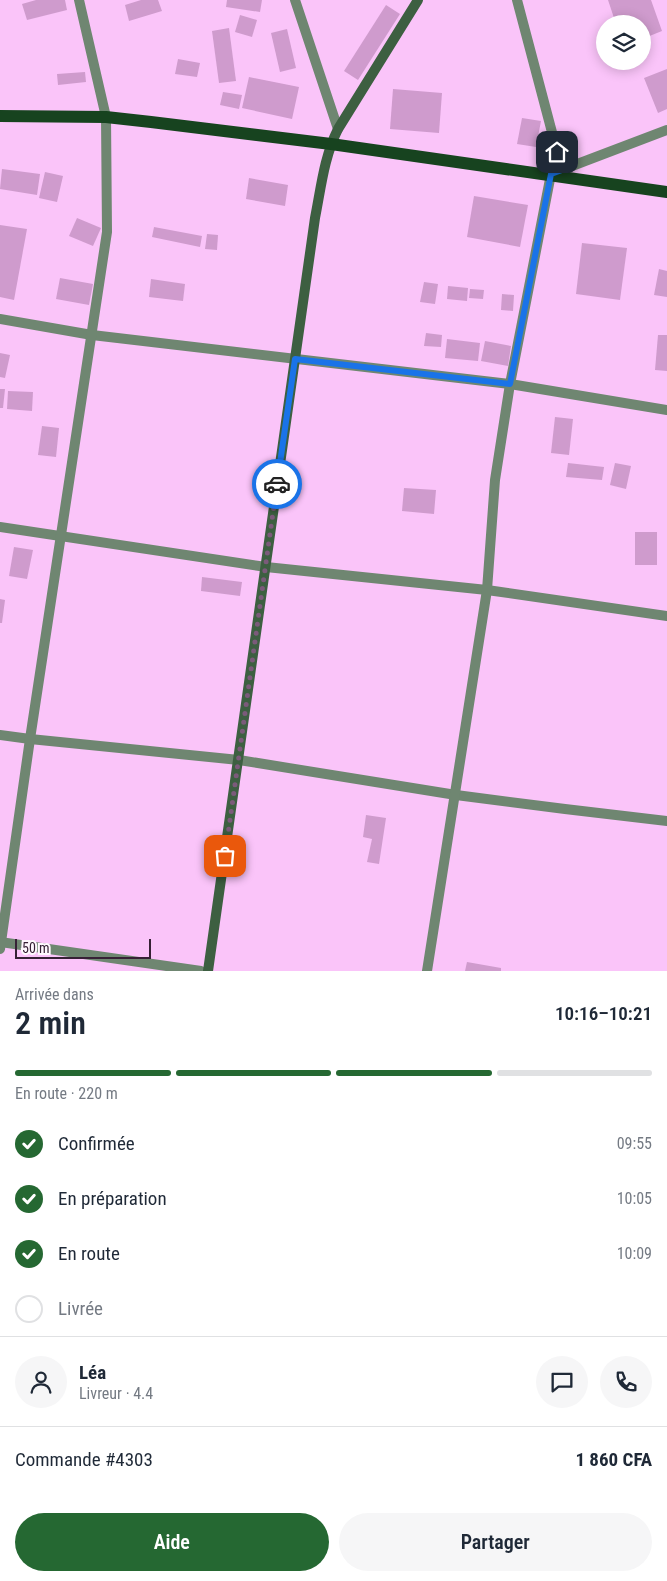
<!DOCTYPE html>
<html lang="fr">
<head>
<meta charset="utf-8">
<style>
  :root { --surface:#fff; --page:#f6f6f7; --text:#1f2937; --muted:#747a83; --line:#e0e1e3; --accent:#256832 }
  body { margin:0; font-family:"Roboto Condensed",sans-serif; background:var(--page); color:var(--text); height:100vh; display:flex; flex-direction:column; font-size:19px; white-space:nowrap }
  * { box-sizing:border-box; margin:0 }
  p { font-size:16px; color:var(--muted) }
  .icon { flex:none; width:28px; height:28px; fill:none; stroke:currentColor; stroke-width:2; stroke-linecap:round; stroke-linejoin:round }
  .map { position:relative; height:971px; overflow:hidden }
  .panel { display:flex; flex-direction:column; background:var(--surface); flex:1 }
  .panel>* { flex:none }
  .tools { position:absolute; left:596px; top:15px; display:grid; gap:10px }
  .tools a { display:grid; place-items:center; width:55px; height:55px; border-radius:50%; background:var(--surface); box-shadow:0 2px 12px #0003; font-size:25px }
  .scale { position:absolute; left:15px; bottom:12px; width:136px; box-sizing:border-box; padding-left:5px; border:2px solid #362135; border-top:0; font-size:14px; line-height:18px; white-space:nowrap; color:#362135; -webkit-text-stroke:4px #fef8fd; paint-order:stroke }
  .pin { position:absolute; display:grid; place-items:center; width:42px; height:42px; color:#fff; margin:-21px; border-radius:10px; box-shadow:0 2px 8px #0006 }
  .courier { position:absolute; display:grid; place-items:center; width:50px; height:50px; margin:-25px; border:4px solid #1a73e8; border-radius:50%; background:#fff; color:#222; box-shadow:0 1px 6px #0007 }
  .headline em { font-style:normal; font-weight:600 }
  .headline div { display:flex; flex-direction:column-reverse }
  .headline { display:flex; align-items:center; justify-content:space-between; height:85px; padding:0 15px }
  h1 { font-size:32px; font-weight:600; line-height:38px }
  .bar { display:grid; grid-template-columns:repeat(4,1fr); gap:8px 5px; align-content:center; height:60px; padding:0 15px }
  .bar i { height:6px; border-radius:4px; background:var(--line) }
  .bar .on { background:var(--accent) }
  .bar p { grid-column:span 4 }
  .line { display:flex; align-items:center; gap:12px; padding:0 15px; border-top:1px solid var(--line) }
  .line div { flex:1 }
  .round { display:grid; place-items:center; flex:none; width:52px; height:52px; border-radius:26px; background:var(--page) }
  ol { padding:0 15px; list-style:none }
  li { display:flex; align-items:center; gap:15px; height:55px }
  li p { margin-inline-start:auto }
  li .icon { padding:5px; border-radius:50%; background:var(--accent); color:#fff; stroke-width:4 }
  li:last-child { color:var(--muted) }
  li i { width:28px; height:28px; border:2px solid var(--line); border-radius:50% }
  .primary-button { display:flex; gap:10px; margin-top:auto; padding:10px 15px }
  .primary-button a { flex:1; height:58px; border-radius:30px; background:var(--accent); color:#fff; font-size:20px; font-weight:600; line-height:58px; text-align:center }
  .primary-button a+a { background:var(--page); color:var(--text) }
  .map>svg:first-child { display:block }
  .building { fill:#cf9bcd }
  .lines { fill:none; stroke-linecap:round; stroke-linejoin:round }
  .street { stroke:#6f8671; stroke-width:10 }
  .secondary { stroke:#3d5f41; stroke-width:10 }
  .primary { stroke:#17431f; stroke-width:12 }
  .done { stroke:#7b5a7a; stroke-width:5; stroke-dasharray:0 9 }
  .route { stroke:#1a73e8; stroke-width:6 }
</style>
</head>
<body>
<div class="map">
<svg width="667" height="971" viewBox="0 0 667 971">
  <rect width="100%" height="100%" fill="#fac4f9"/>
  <!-- building -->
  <g class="building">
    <polygon points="36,0 65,0 67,10 27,20 22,4"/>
    <polygon points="141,0 158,0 162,11 129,21 125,5"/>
    <polygon points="227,0 262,0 260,12 226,7"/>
    <polygon points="608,0 651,0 662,31 642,39 642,24 616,24"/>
    <polygon points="386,5 400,14 358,80 344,71"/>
    <polygon points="240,15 257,20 252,37 235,32"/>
    <polygon points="229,28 236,81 219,83 212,31"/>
    <polygon points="287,29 296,68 280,72 271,33"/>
    <polygon points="178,59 200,63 197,77 175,74"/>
    <polygon points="667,69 667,109 658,113 644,78"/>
    <polygon points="85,72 86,82 58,85 57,74"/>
    <polygon points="249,77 299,87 292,119 242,108"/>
    <polygon points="393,89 442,93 439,133 390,129"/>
    <polygon points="223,92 242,95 239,109 220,105"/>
    <polygon points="522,118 541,121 536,147 517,144"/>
    <polygon points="2,169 40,174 37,195 0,189"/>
    <polygon points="45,172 63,176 57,202 39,198"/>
    <polygon points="249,178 288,185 285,206 246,199"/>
    <polygon points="474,196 528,205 520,247 467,237"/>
    <polygon points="77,218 101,228 93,246 69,236"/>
    <polygon points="0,225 27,229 14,300 0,297"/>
    <polygon points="154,227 202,236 200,247 152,237"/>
    <polygon points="207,234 218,235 217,250 205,249"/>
    <polygon points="582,243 627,248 620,300 576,294"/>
    <polygon points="659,269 667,271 667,297 654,295"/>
    <polygon points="60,278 93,284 89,305 56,299"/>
    <polygon points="151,279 185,284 183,301 149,297"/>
    <polygon points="424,282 438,284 435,304 420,302"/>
    <polygon points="448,286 468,288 467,301 447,299"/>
    <polygon points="470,289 484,290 483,299 469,298"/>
    <polygon points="502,294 514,295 513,311 501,310"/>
    <polygon points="426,333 442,335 441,347 424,346"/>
    <polygon points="658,335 667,335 667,371 655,370"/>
    <polygon points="447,339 480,343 478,361 445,358"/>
    <polygon points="485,341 511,346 508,366 481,361"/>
    <polygon points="0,353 10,355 5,378 0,377"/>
    <polygon points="0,389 5,389 3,408 0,408"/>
    <polygon points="8,391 33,392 32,411 7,409"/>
    <polygon points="555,417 573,419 569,455 551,453"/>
    <polygon points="42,426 59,428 56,457 38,455"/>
    <polygon points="568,463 604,467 602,480 566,477"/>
    <polygon points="615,463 631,466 626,489 610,485"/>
    <polygon points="404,488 436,490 434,514 402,511"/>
    <rect x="635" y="532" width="22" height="33"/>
    <polygon points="14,547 33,550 27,579 9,576"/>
    <polygon points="202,577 242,582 240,596 201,591"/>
    <polygon points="0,599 5,600 2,623 0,623"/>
    <polygon points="366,815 386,818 379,864 367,862 372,839 363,837"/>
    <polygon points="467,962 501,968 501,971 465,971"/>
  </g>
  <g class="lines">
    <!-- street -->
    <g class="street">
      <polyline points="295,0 338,129"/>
      <polyline points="517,0 562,170"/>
      <polyline points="0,319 92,335 510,384 667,410"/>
      <polyline points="0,527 266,567 487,590 667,616"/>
      <polyline points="0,735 30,739 239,760 456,795 565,809 667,821"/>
      <polyline points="0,942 201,971"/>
      <polyline points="0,949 30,739 107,232 106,117 79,0"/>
      <polyline points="427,971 487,590 495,480 510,384 551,174 667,130"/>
    </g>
    <!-- secondary -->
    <path class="secondary" d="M208,971L315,218C321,188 324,157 338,129L418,0"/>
    <!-- primary -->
    <polyline class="primary" points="0,116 106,117 151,122 331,144 667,192"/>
  </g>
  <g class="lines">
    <!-- done -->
    <polyline class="done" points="225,856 277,484"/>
    <!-- route -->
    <polyline class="route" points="277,484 295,359 510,384 551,174 562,170 557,152"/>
  </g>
</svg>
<div class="tools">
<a><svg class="icon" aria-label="layers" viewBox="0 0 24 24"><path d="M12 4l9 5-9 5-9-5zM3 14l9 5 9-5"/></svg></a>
</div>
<div class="scale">50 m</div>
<div class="pin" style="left:225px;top:856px;background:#ea580c"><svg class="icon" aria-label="bag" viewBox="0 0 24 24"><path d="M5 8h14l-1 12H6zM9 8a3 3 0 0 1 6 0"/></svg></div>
<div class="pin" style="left:557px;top:152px;background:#1f2937"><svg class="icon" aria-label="home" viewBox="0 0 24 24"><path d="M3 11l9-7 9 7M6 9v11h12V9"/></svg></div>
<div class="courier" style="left:277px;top:484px"><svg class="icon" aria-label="car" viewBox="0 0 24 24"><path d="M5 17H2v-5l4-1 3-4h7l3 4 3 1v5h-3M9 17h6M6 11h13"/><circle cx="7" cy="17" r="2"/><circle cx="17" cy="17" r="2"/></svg></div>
</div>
<section class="panel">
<div class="headline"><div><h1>2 min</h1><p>Arrivée dans</p></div><em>10:16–10:21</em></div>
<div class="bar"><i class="on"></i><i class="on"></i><i class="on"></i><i></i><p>En route · 220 m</p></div>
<ol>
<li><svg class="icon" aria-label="check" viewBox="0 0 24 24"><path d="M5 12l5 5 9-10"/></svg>Confirmée<p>09:55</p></li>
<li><svg class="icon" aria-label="check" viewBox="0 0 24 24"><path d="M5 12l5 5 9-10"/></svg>En préparation<p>10:05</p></li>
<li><svg class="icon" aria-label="check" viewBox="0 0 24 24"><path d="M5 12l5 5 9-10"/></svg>En route<p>10:09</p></li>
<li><i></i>Livrée</li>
</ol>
<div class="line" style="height:90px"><a class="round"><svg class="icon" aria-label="person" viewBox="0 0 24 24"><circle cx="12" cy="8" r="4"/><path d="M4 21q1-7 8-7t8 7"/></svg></a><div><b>Léa</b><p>Livreur · 4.4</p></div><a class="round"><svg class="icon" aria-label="chat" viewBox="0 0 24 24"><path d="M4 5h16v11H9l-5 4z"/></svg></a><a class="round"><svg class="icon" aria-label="phone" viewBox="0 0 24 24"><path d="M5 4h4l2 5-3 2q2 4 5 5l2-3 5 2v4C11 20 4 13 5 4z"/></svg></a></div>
<div class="line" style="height:65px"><div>Commande #4303</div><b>1 860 CFA</b></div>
<div class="primary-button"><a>Aide</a><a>Partager</a></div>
</section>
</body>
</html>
